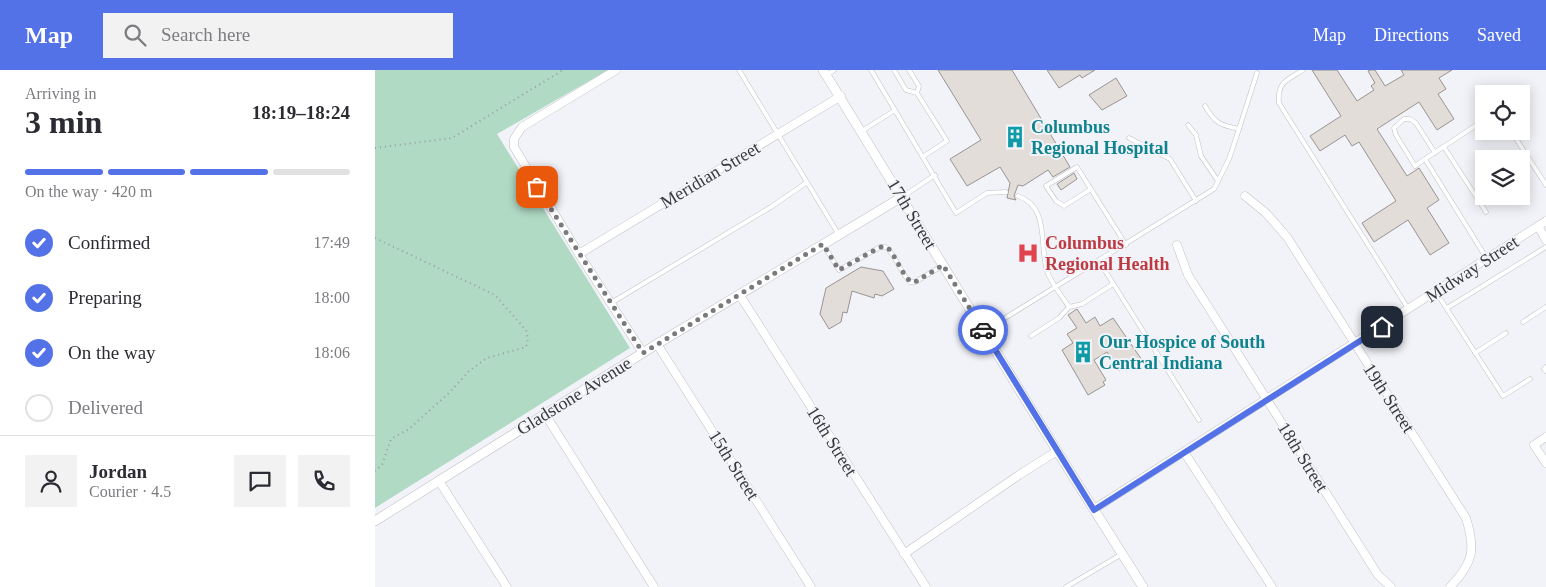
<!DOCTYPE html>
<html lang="en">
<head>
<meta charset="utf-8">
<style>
  :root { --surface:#fff; --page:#f2f2f3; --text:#2b2b33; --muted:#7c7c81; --line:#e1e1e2; --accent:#5472e7 }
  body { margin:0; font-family:"Times New Roman",serif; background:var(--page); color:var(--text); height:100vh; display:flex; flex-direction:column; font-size:19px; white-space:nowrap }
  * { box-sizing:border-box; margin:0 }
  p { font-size:16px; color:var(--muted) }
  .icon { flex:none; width:28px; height:28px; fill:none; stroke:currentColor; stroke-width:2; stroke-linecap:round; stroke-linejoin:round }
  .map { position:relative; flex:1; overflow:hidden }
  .details { display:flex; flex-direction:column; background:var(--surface); width:375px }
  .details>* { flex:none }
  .fabs { position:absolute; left:1100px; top:15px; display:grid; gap:10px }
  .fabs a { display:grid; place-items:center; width:55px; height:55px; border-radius:0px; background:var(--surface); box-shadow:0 2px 12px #0003; font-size:25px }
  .pin { position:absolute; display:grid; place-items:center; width:42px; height:42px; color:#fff; margin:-21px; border-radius:10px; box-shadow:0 2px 8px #0006 }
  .courier { position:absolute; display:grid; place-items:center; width:50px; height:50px; margin:-25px; border:4px solid #5472e7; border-radius:50%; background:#fff; color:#222; box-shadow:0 1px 6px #0007 }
  .summary em { font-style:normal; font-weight:700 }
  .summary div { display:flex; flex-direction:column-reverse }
  .summary { display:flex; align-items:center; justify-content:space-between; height:85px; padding:0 25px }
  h1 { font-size:32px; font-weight:700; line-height:38px }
  .bar { display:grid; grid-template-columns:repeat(4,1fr); gap:8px 5px; align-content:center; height:60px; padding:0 25px }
  .bar i { height:6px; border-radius:4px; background:var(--line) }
  .bar .on { background:var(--accent) }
  .bar p { grid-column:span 4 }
  .line { display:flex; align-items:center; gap:12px; padding:0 25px; border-top:1px solid var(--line) }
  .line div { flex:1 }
  .round { display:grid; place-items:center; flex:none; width:52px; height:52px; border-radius:0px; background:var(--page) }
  ol { padding:0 25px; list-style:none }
  li { display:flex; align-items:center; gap:15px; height:55px }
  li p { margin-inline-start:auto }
  li .icon { padding:5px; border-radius:50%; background:var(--accent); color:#fff; stroke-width:4 }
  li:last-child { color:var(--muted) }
  li i { width:28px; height:28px; border:2px solid var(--line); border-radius:50% }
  header { display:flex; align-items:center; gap:30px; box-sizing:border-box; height:70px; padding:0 25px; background:var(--accent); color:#fff }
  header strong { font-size:24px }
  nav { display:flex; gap:28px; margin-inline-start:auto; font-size:18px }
  .search { width:350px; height:45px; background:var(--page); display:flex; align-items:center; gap:12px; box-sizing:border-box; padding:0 18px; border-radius:0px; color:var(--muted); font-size:19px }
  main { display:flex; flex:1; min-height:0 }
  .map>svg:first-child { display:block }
  .green { fill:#b0dac4 }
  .building { fill:#e2ddd9; stroke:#999491 }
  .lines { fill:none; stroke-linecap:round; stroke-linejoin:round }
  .service-casing { stroke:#bfc0c5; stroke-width:5 }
  .minor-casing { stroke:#bfc0c5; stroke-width:9 }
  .tertiary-casing { stroke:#bfc0c5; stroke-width:10 }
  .path { stroke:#9c9ca0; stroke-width:2; stroke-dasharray:1 4; stroke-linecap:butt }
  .service { stroke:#fff; stroke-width:4 }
  .minor { stroke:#fff; stroke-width:8 }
  .tertiary { stroke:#fff; stroke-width:9 }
  .done { stroke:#7a7a7d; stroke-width:5; stroke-dasharray:0 9 }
  .route { stroke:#5472e7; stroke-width:6 }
  .labels { text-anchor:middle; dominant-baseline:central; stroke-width:4; stroke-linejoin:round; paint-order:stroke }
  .culture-label { font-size:18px; font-weight:bold; fill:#0d838f; stroke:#f2f3f8; text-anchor:start }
  .street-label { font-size:18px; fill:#39393b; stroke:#f2f3f8 }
  .health-label { font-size:18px; font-weight:bold; fill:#be3a42; stroke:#f2f3f8; text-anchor:start }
</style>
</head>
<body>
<header>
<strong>Map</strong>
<div class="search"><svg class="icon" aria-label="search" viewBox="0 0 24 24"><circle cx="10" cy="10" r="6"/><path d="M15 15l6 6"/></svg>Search here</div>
<nav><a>Map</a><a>Directions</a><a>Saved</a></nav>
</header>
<main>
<section class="details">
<div class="summary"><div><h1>3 min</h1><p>Arriving in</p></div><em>18:19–18:24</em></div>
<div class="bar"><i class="on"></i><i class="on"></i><i class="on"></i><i></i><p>On the way · 420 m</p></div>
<ol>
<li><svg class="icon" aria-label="check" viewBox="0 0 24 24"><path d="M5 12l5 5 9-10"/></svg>Confirmed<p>17:49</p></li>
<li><svg class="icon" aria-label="check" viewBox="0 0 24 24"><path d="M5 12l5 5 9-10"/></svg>Preparing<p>18:00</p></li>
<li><svg class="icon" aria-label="check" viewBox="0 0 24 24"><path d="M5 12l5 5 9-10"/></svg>On the way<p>18:06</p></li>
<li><i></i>Delivered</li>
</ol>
<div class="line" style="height:90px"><a class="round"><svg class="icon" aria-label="person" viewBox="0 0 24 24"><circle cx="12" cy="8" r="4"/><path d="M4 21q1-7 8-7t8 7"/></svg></a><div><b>Jordan</b><p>Courier · 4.5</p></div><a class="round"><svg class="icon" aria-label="chat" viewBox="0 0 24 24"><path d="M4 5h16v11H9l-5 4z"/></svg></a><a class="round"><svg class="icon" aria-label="phone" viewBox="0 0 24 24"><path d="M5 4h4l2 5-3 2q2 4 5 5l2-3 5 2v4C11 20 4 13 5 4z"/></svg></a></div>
</section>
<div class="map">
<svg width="1171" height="517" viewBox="0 0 1171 517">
  <rect width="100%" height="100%" fill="#f2f3f8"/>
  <!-- green -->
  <polygon class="green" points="0,0 233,0 122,64 255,278 0,438"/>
  <!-- building -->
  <g class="building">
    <polygon points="563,0 637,0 695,97 678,107 673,100 648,116 643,115 639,126 641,130 632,128 635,113 625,97 592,116 575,89 606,70"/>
    <polygon points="672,0 720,0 707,8 705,5 684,18"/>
    <polygon points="937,0 962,0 982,31 999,20 996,16 1000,13 993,1 996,0 1000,0 1010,16 1029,5 1026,0 1077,0 1064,8 1071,19 1063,24 1079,49 1062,60 1044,32 1002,59 1032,106 1044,98 1064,130 1052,138 1074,173 1055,185 1033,150 999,172 987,153 1021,131 984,72 977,76 970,65 945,81 935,66 966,46"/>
    <polygon points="741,8 752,26 727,40 714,25"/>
    <polygon points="699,103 702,109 686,120 682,114"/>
    <polygon points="486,197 508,201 519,219 507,226 500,224 499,228 477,221 472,243 468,242 466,252 454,259 445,244 451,218"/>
    <polygon points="702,239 711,253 720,247 725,256 738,248 767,290 751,301 749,298 744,301 732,282 719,290 731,310 728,312 730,315 713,325 687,280 698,273 692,264 702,258 693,245"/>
  </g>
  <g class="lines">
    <!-- service casing -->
    <g class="service-casing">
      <g id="service">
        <polyline points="364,0 464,165"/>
        <polyline points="496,0 581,143 612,123 631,122"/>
        <polyline points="519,0 531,20 542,23 572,71 549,86"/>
        <polyline points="534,0 544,16 542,23"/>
        <path d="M928,0C912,10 902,12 904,33L1034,240"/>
        <polyline points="452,5 459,0"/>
        <path d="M830,36C840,53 844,55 864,59L882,3"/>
        <polyline points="1109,50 1050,89 1112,189"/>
        <polyline points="813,55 821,65 826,86 843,111"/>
        <polyline points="487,61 520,40"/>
        <polyline points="1136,61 1171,115"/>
        <polyline points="754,68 795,89 821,131"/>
        <polyline points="1069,77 1111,142"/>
        <polyline points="1050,89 1040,96 1021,65 1019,58 1029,49 1035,49 1041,53 1060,83"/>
        <polyline points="716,119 689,136 681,131 671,116 702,97 751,175"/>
        <path d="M643,126C675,137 664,175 672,201C676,213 687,226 694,237"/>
        <polyline points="527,127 560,105"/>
        <path d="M448,174L464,200L505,177H511C522,187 525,202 535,212H540L567,196"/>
        <polyline points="724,191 824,350"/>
        <polyline points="1061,222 1128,326 1155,309"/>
        <polyline points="236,233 396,137 431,113"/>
        <polyline points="1072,238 1171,177"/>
        <polyline points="1148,252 1171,237"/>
        <polyline points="609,261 839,119 854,89 864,59"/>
        <polyline points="656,266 684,248 694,237 707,234 738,214"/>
        <polyline points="1100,283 1131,263"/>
        <polyline points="1171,297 1169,299 1171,301"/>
        <polyline points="691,517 747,484"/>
      </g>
    </g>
    <!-- minor casing -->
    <g class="minor-casing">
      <g id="minor">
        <polyline points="241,0 147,57 139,69 139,77 204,184 268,283"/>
        <path d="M870,126L891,143L912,167L1091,448C1101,480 1098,493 1075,517"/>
        <polyline points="1163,156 1171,170"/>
        <polyline points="802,175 813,205 1003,505 1016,517"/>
        <polyline points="204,184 466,26"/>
        <polyline points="364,224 551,517"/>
        <polyline points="282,274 436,517"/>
        <polyline points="170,344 279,517"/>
        <polyline points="1171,367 1159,375 1171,393"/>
        <polyline points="809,382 897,517"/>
        <polyline points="64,411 132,517"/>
        <polyline points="719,439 1171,151"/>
        <polyline points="529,484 644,405 682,381"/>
      </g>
    </g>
    <!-- tertiary casing -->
    <g class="tertiary-casing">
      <g id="tertiary">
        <polyline points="448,0 682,381 768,517"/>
        <polyline points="0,451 282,274 527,127"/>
      </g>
    </g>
    <!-- path -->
    <g class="path">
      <polyline points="0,78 77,68 188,0"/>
      <polyline points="0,168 120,225 151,260 153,269 151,277 112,288 94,301 75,322 34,359 16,369 7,395 0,401"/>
    </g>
    <!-- service -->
    <use href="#service" class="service"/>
    <!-- minor -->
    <use href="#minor" class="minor"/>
    <!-- tertiary -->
    <use href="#tertiary" class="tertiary"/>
  </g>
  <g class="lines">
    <!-- done -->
    <path class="done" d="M162,117L268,283L448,174L464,200L505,177H512C522,187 525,202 536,212H540L568,195L608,260"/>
    <!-- route -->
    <polyline class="route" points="608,260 719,440 1007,257"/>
  </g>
  <!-- icons -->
  <defs>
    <g id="building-bare" transform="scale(1.725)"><path d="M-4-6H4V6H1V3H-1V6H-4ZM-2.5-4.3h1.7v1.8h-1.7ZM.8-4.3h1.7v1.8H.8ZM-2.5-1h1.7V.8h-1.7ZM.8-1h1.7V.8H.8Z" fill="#0f9aa8" stroke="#f2f3f8" stroke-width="2.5" paint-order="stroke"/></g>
    <g id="hospital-bare" transform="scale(1.725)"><path d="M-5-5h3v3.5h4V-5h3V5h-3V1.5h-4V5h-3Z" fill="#e0444e" stroke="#f2f3f8" stroke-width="2.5" paint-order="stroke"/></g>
  </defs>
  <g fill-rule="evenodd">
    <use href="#building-bare" x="640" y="67"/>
    <use href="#hospital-bare" x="653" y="183"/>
    <use href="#building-bare" x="708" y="282"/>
  </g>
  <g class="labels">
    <!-- culture labels -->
    <g class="culture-label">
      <text x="656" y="57">Columbus<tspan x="656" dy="21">Regional Hospital</tspan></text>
      <text x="724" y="272">Our Hospice of South<tspan x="724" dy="21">Central Indiana</tspan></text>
    </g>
    <!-- street labels -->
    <g class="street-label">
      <text transform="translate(335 105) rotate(-31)">Meridian Street</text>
      <text transform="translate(537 144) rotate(59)">17th Street</text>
      <text transform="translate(1097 199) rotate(-33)">Midway Street</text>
      <text transform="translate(199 326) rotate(-32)">Gladstone Avenue</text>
      <text transform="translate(1014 328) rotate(57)">19th Street</text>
      <text transform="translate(457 371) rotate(58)">16th Street</text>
      <text transform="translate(928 387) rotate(58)">18th Street</text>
      <text transform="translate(359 395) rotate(58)">15th Street</text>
    </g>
    <!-- health labels -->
    <g class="health-label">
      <text x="670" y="173">Columbus<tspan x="670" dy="21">Regional Health</tspan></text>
    </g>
  </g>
</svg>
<div class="fabs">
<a><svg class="icon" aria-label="locate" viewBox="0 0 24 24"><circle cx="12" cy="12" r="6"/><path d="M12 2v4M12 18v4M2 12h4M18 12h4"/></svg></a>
<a><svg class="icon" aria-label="layers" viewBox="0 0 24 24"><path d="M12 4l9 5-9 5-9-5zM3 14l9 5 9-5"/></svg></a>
</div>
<div class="pin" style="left:162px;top:117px;background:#ea580c"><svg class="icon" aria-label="bag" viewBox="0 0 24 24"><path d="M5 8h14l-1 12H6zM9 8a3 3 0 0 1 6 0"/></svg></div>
<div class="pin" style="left:1007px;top:257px;background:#1f2937"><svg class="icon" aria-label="home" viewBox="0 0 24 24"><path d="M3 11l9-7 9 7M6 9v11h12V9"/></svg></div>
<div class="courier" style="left:608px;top:260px"><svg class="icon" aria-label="car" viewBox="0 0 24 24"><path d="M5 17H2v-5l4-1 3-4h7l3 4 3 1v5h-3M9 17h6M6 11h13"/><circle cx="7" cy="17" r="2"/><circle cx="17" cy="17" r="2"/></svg></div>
</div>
</main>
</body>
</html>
